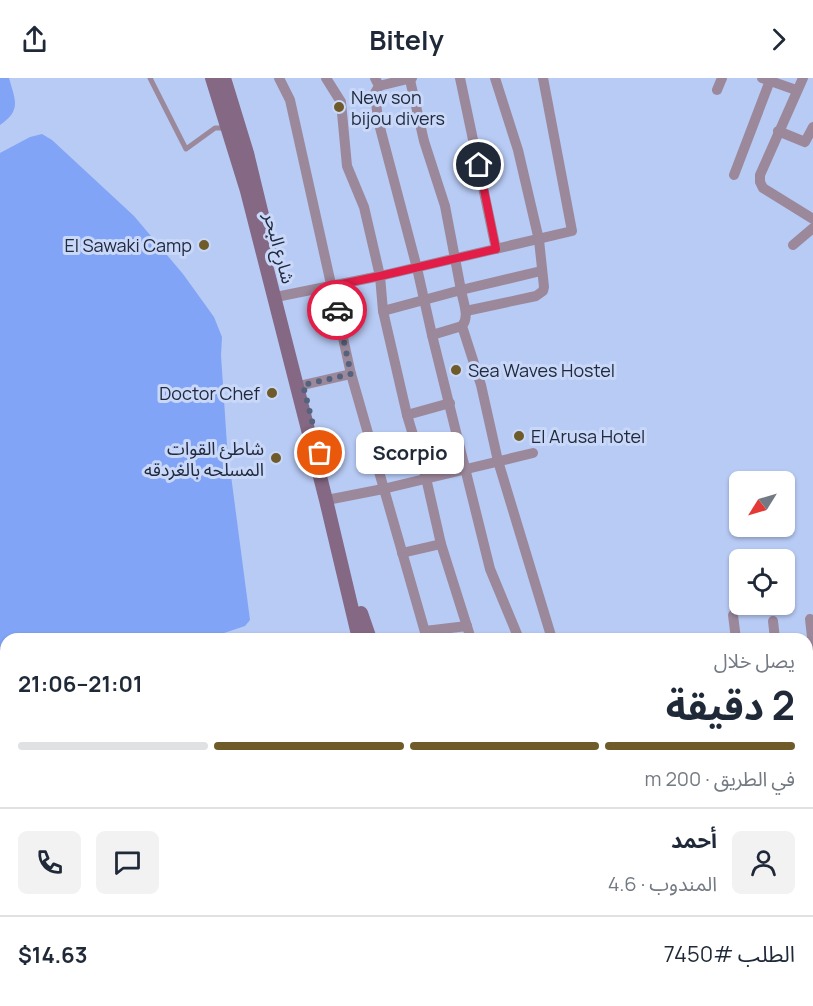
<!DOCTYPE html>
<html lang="ar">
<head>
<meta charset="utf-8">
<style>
  :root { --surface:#fff; --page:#f2f2f3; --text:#1f2937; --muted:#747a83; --line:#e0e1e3; --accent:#6f5a29 }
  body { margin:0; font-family:Manrope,"Noto Sans Arabic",sans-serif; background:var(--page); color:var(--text); direction:rtl; height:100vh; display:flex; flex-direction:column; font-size:22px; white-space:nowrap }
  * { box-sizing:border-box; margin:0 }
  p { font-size:20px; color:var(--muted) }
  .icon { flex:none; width:33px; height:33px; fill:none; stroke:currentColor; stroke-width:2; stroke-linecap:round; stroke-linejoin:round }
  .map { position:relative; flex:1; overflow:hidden; direction:ltr }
  .side { position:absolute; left:0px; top:555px; width:813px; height:374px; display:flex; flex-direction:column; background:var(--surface); border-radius:18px 18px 0 0; box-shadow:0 2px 4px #0004; direction:rtl }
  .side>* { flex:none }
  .needle { width:39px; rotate:233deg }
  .controls { position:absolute; left:729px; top:393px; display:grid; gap:12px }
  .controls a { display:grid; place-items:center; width:66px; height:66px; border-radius:9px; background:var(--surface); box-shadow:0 2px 4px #0004; font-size:30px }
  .pin { position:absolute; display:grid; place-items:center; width:51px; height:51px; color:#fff; margin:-26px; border:3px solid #fff; border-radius:50%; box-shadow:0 2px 6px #0007 }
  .courier { position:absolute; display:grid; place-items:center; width:60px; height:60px; margin:-30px; border:4px solid #e11d48; border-radius:50%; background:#fff; color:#222; box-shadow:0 2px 8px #0007 }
  .bubble { position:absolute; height:42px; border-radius:9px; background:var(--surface); box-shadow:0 2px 4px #0004; font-size:20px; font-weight:700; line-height:42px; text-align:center; direction:rtl }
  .headline em { font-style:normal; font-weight:700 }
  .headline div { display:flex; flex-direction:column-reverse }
  .headline { display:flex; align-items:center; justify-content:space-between; height:102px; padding:0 18px }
  h1 { font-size:39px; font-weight:700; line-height:45px }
  .bar { display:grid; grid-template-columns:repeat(4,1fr); gap:9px 6px; align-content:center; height:72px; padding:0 18px }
  .bar i { height:8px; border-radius:4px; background:var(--line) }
  .bar .on { background:var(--accent) }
  .bar p { grid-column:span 4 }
  .line { display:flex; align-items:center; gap:15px; padding:0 18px; border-top:2px solid var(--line) }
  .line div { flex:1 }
  .round { display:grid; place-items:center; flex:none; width:63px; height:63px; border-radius:9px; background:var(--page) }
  header { display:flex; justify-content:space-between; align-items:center; height:78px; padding:0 18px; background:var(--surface); font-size:27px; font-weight:700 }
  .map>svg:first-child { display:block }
  .water { fill:#81a4f6 }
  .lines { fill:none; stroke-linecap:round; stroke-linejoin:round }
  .lane { stroke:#9b889b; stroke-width:5 }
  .street { stroke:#9b889b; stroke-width:10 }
  .secondary { stroke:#846884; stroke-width:14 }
  .done { stroke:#55627d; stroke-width:6; stroke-dasharray:0 10.8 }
  .route { stroke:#e11d48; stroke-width:8 }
  .poi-dot { fill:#6f5a29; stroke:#c9d8f8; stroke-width:2 }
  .labels { text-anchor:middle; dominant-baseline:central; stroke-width:6; stroke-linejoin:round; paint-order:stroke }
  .poi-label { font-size:18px; fill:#20293d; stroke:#c9d8f8; text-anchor:start }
  .street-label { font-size:18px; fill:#20293d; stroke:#c9d8f8 }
</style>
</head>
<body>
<header><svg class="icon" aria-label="forward" viewBox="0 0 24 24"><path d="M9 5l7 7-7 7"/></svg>Bitely<svg class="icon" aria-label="share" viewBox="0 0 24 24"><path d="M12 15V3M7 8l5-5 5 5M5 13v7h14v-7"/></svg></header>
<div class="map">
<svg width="813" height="928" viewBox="0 0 813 928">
  <rect width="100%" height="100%" fill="#b8cbf5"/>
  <!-- water -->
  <g class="water">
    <path d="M0,0H9C15,22 22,32 0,47Z"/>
    <polygon points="42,56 52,62 134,138 183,196 214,239 222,259 221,277 227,367 250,542 245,548 206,561 6,561 6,617 0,622 0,75 30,59"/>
    <polygon points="6,686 6,751 0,751 0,688"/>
    <polygon points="6,763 6,861 0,864 0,765"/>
    <polygon points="6,886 6,922 265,923 264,928 0,928 0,887"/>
  </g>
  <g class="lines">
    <!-- lane -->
    <g class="lane">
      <polyline points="150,0 186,71 215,50 227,50"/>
      <polyline points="650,922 650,928"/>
    </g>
    <!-- street -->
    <g class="street">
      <polyline points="279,0 290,22 351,296 427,561"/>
      <polyline points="326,0 341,24 347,88 364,129 380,198 383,233 407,337 426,400 441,466 471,561"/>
      <polyline points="375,0 379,8 375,15 378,42 417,190 432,257 462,248"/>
      <polyline points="460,0 496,171"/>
      <polyline points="762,0 796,12"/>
      <polyline points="803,0 760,97 760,104 763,110 813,141"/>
      <polyline points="410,2 424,63 445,128 461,212 541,193"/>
      <polyline points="379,8 412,0"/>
      <polyline points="717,12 722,0"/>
      <polyline points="778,53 805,64 813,49"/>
      <polyline points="734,97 771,0"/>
      <polyline points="793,167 813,150"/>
      <polyline points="281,218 380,198 572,153 543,0"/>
      <path d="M383,233L461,212C463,224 470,239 462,248L481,307L498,383L552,561"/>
      <polyline points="466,233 536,218 543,213 544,209 539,162 518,72 495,0"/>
      <polyline points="432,257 490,491 519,561"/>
      <polyline points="303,307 351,296"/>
      <polyline points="407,337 450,325"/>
      <polyline points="332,421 383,411 533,375"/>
      <polyline points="402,475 441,466"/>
      <polyline points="733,537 736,561"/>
      <polyline points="810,541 813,568"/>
      <polyline points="773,543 775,561"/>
      <polyline points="425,553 467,548"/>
      <polyline points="807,611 813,611"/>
      <polyline points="807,658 813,657"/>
    </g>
    <!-- secondary -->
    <g class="secondary">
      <polyline points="212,0 247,113 326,422 359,561"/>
      <polyline points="224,0 247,75 270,170"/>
      <polyline points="361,535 370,561"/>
      <polyline points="807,703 813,703"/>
      <polyline points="807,715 813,714"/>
      <polyline points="414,922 414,928"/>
      <polyline points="694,922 694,928"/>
      <polyline points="398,928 398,922"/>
    </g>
  </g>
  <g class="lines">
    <!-- done -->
    <polyline class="done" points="320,375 303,307 351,296 337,232"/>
    <!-- route -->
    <polyline class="route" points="337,232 332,208 380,198 496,171 479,87"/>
  </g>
  <!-- markers -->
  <g class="poi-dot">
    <circle cx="339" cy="29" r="6"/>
    <circle cx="204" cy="167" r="6"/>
    <circle cx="456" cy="292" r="6"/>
    <circle cx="272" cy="315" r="6"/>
    <circle cx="519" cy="358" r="6"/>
    <circle cx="276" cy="380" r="6"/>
  </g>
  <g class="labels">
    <!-- poi labels -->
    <g class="poi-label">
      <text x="351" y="19">New son<tspan x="351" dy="21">bijou divers</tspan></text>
      <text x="192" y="167" text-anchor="end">El Sawaki Camp</text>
      <text x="468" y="292">Sea Waves Hostel</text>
      <text x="260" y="315" text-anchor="end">Doctor Chef</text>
      <text x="531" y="358">El Arusa Hotel</text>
      <text x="264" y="370" text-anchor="end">شاطئ القوات<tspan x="264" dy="21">المسلحه بالغردقه</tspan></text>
    </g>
    <!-- street labels -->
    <g class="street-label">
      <text transform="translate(280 170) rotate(75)">شارع البحر</text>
    </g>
  </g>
</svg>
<div class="controls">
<a><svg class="needle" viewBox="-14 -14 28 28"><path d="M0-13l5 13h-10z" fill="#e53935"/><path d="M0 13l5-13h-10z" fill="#747a83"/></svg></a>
<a><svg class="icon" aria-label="locate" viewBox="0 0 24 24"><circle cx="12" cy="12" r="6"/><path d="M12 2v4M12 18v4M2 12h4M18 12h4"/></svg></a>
</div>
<div class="pin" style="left:320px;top:375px;background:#ea580c"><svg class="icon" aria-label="bag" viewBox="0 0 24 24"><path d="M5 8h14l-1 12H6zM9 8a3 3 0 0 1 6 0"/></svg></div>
<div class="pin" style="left:479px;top:87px;background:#1f2937"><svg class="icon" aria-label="home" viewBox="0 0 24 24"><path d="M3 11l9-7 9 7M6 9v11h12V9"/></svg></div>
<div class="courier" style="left:337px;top:232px"><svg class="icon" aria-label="car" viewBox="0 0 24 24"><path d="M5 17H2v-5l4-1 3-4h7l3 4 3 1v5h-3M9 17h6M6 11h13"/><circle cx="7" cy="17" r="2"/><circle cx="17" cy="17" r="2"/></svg></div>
<div class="bubble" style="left:356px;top:354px;width:108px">Scorpio</div>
<section class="side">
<div class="headline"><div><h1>2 دقيقة</h1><p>يصل خلال</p></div><em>21:01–21:06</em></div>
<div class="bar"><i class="on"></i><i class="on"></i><i class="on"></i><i></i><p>في الطريق · 200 m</p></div>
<div class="line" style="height:108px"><a class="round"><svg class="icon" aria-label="person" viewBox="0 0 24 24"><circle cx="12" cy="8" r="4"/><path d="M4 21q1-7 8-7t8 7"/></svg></a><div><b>أحمد</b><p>المندوب · 4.6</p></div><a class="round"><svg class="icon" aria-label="chat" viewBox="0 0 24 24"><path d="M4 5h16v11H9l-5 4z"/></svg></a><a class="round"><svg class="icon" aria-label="phone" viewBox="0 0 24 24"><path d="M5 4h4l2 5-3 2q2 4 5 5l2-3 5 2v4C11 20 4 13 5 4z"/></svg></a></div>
<div class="line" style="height:78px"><div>الطلب #7450</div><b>$14.63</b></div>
</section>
</div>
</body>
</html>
